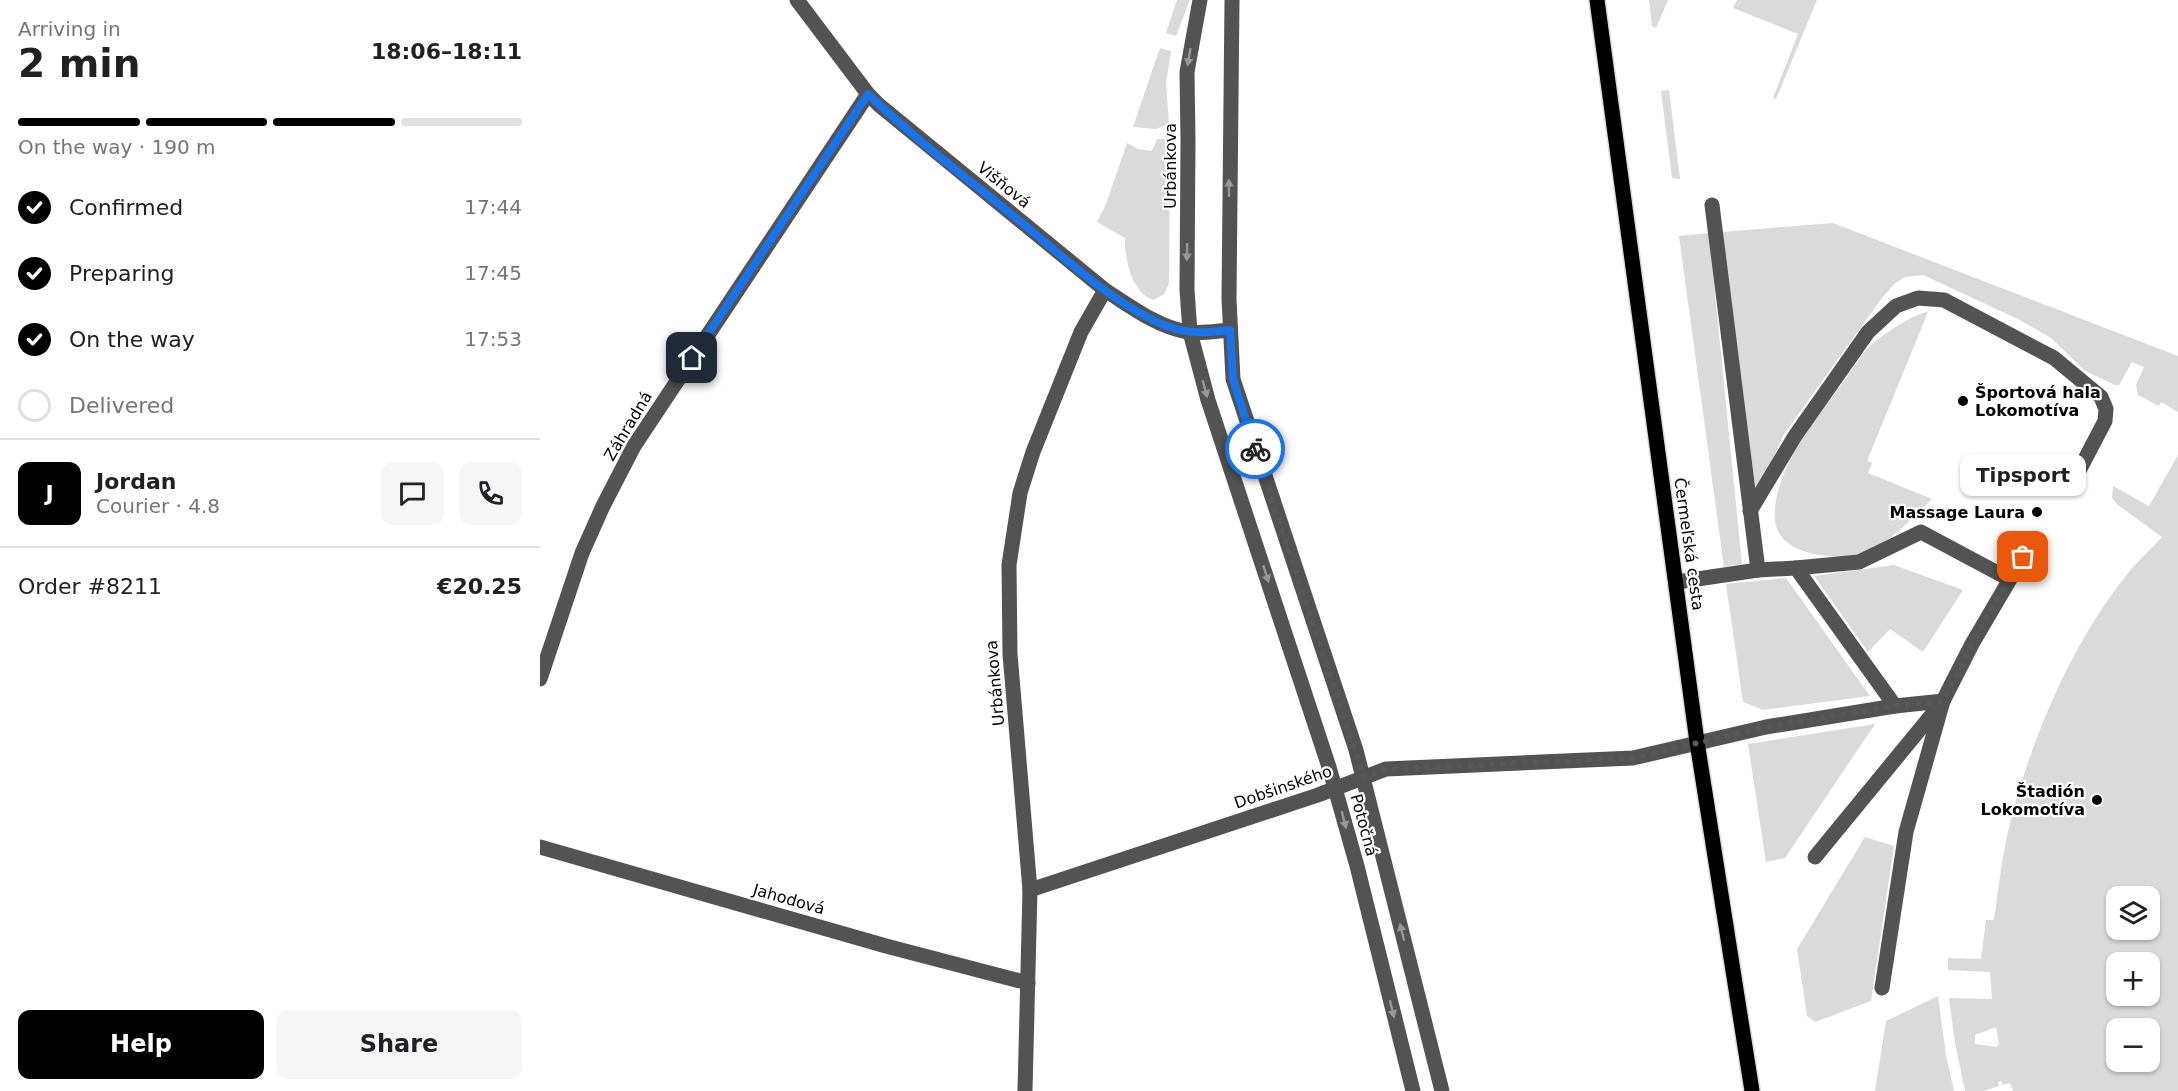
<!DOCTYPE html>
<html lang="en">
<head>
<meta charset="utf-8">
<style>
  :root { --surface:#fff; --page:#f6f6f6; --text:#202124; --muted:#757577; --line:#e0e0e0; --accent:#000 }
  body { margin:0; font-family:"DejaVu Sans",sans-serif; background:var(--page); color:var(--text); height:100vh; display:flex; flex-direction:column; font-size:22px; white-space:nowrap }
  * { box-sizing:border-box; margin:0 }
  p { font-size:20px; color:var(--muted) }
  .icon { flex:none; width:33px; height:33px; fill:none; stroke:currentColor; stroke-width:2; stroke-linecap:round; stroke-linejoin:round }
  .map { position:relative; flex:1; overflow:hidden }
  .side { display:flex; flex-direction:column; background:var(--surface); width:540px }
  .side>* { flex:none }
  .fabs { position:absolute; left:1566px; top:886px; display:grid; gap:12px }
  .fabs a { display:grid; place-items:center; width:54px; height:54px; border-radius:12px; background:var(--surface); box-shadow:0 2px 4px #0004; font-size:30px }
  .pin { position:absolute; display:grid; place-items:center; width:51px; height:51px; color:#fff; margin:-26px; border-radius:12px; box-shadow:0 3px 9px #0006 }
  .courier { position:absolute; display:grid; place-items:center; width:60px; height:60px; margin:-30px; border:4px solid #1a73e8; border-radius:50%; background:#fff; color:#222; box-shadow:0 2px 8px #0007 }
  .bubble { position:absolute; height:42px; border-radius:12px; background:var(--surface); box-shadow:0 2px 4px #0004; font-size:20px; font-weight:800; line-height:42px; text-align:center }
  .headline em { font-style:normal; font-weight:800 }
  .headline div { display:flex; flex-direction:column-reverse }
  .headline { display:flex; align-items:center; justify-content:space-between; height:102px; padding:0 18px }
  h1 { font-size:39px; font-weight:800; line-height:45px }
  .bar { display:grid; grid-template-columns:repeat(4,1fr); gap:9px 6px; align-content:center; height:72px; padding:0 18px }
  .bar i { height:8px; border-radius:4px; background:var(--line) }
  .bar .selected { background:var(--accent) }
  .bar p { grid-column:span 4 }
  .line { display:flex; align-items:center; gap:15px; padding:0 18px; border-top:2px solid var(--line) }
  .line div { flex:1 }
  .round { display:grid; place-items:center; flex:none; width:63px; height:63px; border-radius:12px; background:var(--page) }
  ol { padding:0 18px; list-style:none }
  li { display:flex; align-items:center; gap:18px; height:66px }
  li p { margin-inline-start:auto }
  li .icon { padding:6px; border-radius:50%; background:var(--accent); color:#fff; stroke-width:4 }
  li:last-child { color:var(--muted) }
  li i { width:33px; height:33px; border:3px solid var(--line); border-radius:50% }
  .button { display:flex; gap:12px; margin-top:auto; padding:12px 18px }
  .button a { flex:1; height:69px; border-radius:12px; background:var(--accent); color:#fff; font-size:24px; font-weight:800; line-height:69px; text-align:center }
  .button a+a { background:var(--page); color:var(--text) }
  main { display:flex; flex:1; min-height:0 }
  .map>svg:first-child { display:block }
  .green { fill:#dadada; fill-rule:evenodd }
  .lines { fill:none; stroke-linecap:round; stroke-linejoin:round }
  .major-casing { stroke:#dbdbdb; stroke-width:18 }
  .minor { stroke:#535353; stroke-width:15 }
  .major { stroke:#000; stroke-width:15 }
  .oneway { fill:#989898 }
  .done { stroke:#595959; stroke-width:6; stroke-dasharray:0 10.8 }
  .route { stroke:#1a73e8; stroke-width:8 }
  .poi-dot { fill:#000; stroke:#fff; stroke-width:2 }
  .labels { text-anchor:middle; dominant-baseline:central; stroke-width:4.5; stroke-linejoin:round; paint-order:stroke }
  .street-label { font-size:16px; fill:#000; stroke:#fff }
  .poi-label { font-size:16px; font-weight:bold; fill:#000; stroke:#fff; text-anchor:end }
</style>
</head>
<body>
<main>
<section class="side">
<div class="headline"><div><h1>2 min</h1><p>Arriving in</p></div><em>18:06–18:11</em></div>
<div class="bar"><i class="selected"></i><i class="selected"></i><i class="selected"></i><i></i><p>On the way · 190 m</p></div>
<ol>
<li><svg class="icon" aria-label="check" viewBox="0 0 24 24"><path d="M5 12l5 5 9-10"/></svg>Confirmed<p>17:44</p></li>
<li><svg class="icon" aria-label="check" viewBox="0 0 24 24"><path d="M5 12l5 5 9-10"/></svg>Preparing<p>17:45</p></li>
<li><svg class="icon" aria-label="check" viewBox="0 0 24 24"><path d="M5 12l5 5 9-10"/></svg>On the way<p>17:53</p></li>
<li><i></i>Delivered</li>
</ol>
<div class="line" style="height:108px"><b class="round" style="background:var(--accent);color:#fff">J</b><div><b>Jordan</b><p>Courier · 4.8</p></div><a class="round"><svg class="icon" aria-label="chat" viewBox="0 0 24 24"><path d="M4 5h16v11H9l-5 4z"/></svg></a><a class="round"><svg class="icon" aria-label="phone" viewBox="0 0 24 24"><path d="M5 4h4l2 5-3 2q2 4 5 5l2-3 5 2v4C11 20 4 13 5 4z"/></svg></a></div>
<div class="line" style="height:78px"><div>Order #8211</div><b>€20.25</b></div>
<div class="button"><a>Help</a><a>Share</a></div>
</section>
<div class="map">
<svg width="1638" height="1091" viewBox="0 0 1638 1091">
  <rect width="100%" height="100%" fill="#fff"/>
  <!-- green -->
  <g class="green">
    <polygon points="637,0 650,0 636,36 626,33"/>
    <polygon points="1109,0 1128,0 1116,28 1112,26"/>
    <polygon points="1197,0 1277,0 1236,99 1233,98 1258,34 1193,8"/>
    <polygon points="620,48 631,51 626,83 629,124 616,129 593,127"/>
    <polygon points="1129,90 1140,179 1132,178 1121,91"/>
    <path d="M617,139H630L629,284L624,294L614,300C592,294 584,258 585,238L557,222L566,204L587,143L598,149L612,151Z"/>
    <polygon points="1293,223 1638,356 1638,412 1621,402 1619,406 1598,395 1596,385 1604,367 1592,362 1579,385 1575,385 1545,371 1511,338 1480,320 1383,275 1365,277 1354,284 1342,298 1244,434 1216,496 1182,232"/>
    <polygon points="1169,233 1202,564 1184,567 1139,236"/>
    <path d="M1388,312L1327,461L1332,463L1328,473L1392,499C1372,519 1346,546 1320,555C1306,559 1274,556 1261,550C1248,545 1237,536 1235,521C1231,473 1275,420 1302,384C1310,373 1318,360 1326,350C1337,338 1372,314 1388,312Z"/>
    <path d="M1638,455V1091H1473L1470,1083L1463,1085L1461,1081L1458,1082L1459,1086L1444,1091H1425L1415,1043L1409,998L1452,999L1450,972L1408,970V958L1441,959L1446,920H1454C1459,884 1463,847 1473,812C1495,729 1537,633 1593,567C1602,557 1613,547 1622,537L1578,505L1572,498L1573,486L1609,506ZM1576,897H1610V930H1576ZM1576,963H1610V996H1576ZM1456,1027L1459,1044L1457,1047L1435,1044V1035ZM1576,1029H1610V1062H1576Z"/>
    <polygon points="1354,565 1423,590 1383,652 1350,629 1328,652 1274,576"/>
    <polygon points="1246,578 1330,696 1223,710 1203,702 1186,584"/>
    <polygon points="1335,724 1245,858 1226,862 1208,744"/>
    <polygon points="1325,837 1354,846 1331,1001 1275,1022 1267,1016 1257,949"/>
    <polygon points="1398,996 1406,1055 1414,1091 1335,1091 1346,1021"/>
  </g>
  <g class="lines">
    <!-- major casing -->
    <g class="major-casing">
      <polyline id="major" points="1057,0 1157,742 1212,1091"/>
    </g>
    <!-- minor -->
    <g class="minor">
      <path d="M257,0L328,94L339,105L565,290C590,306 617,327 648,332C661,334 677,331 690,330"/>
      <polyline points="660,0 647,72 648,140 647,290 650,332 668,400 789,767 817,866 873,1091"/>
      <polyline points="692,0 689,299 693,379 816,750 902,1091"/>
      <polyline points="1172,205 1218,570"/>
      <polyline points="1210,511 1255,436 1328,332 1356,306 1378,298 1404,300 1514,358 1561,397 1566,409 1565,421 1532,484"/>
      <polyline points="1256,568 1319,562 1381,532 1469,579"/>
      <polyline points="1137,582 1218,570 1256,568 1355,706"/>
      <polyline points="0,679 42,553 63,506 94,446 328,94"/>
      <polyline points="0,847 346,946 488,983"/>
      <polyline points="1275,857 1399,706"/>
      <polyline points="490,890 778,795 846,769 1093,758 1226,727 1355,706 1403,701 1432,644 1483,557"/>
      <polyline points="1342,988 1366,832 1403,701"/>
      <polyline points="485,1091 490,890 470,654 469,565 480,493 493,452 541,332 565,290"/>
    </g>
    <!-- major -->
    <use href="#major" class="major"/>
  </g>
  <!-- one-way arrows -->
  <defs><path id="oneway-solid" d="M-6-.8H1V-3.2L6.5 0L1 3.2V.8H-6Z" transform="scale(1.5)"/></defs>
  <g class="oneway">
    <use href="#oneway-solid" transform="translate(649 57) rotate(99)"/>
    <use href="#oneway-solid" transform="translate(689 188) rotate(-90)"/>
    <use href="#oneway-solid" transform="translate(647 252) rotate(91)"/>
    <use href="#oneway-solid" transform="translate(665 389) rotate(75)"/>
    <use href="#oneway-solid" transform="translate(726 574) rotate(72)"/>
    <use href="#oneway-solid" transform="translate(804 820) rotate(75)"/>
    <use href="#oneway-solid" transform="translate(862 932) rotate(-104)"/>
    <use href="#oneway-solid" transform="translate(852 1009) rotate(76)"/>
  </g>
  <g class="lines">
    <!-- done -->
    <polyline class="done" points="715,449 824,777 846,769 1093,758 1226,727 1355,706 1403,701 1442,626 1483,557"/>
    <!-- route -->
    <path class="route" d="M152,358L328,94C374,138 425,177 475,217C519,253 582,313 636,329C653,334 672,332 690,330L693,379L715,449"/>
  </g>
  <!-- markers -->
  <g class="poi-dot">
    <circle cx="1423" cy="401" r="6"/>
    <circle cx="1497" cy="512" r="6"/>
    <circle cx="1557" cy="800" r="6"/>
  </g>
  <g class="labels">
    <!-- street labels -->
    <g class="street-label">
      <text transform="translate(630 166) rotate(-90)">Urbánkova</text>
      <text transform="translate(464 185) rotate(39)">Višňová</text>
      <text transform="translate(88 426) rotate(-59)">Záhradná</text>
      <text transform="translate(1149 544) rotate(82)">Čermeľská cesta</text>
      <text transform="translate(455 683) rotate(-95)">Urbánkova</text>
      <text transform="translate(743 787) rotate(-19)">Dobšinského</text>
      <text transform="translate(824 825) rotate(75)">Potočná</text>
      <text transform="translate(249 899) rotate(16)">Jahodová</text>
    </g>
    <!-- poi labels -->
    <g class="poi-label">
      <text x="1435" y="392" text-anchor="start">Športová hala<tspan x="1435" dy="18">Lokomotíva</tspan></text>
      <text x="1485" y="512">Massage Laura</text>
      <text x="1545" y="791">Štadión<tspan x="1545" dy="18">Lokomotíva</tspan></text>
    </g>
  </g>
</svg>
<div class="fabs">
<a><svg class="icon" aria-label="layers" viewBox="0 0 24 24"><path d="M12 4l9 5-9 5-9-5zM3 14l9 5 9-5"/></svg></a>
<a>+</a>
<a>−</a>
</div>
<div class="pin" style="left:1483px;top:557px;background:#ea580c"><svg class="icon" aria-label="bag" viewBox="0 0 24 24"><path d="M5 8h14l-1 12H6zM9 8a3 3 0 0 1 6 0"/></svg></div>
<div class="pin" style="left:152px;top:358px;background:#1f2937"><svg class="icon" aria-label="home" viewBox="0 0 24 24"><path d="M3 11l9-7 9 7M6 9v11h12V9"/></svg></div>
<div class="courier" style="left:715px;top:449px"><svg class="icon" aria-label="bike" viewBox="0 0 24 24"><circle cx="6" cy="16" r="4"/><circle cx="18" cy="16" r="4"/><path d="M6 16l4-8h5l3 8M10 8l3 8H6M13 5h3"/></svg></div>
<div class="bubble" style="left:1420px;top:454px;width:126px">Tipsport</div>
</div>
</main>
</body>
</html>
